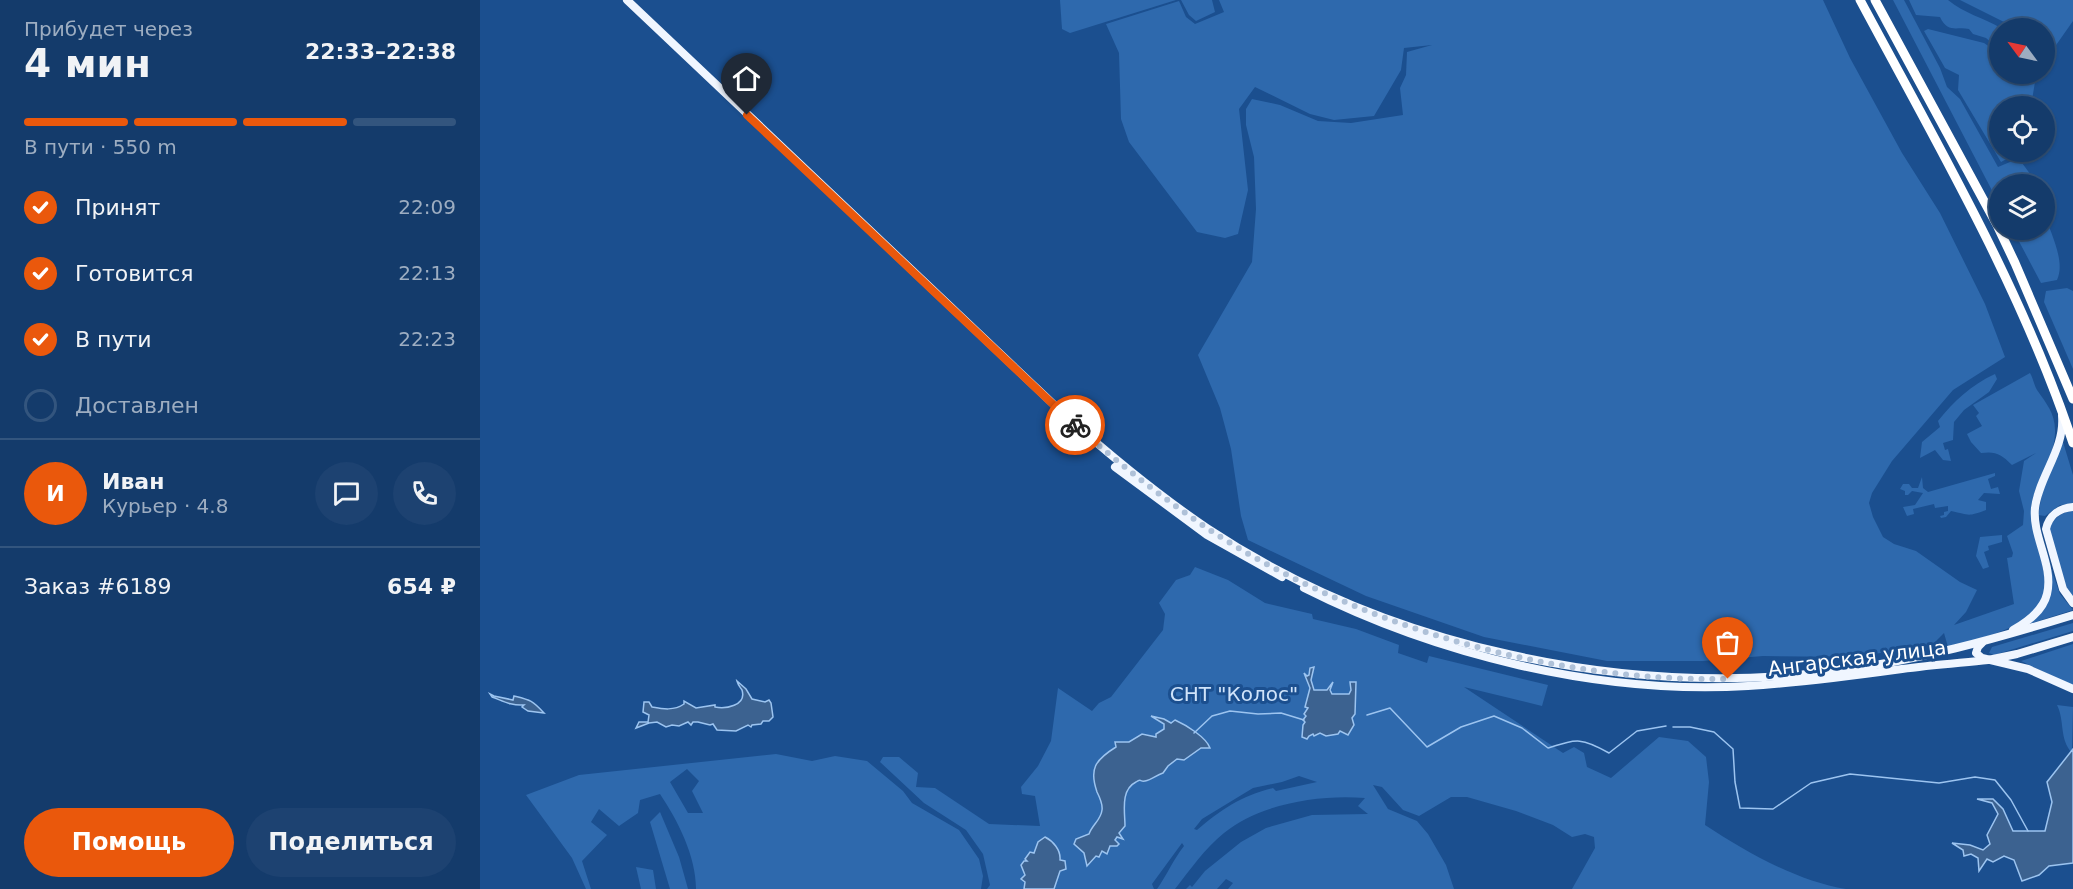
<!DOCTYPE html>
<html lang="ru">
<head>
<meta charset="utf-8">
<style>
  :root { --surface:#143b6b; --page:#1d4271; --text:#f1f3f6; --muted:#9dadc1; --line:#33557e; --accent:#ea580c }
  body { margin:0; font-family:"DejaVu Sans",sans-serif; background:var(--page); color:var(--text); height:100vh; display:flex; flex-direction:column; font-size:22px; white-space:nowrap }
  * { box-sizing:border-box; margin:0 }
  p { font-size:20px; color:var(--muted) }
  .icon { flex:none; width:33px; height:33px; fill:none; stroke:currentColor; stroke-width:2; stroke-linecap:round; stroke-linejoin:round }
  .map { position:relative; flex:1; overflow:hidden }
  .details { display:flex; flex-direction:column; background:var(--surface); width:480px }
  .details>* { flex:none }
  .needle { width:39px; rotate:303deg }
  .controls { position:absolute; left:1509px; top:18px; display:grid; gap:12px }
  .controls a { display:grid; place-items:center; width:66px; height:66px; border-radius:50%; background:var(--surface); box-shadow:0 2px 4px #0004,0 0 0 2px var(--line); font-size:30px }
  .pin { position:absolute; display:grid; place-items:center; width:51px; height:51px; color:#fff; margin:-62px -26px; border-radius:50% 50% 50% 0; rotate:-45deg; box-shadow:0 0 6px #0007 }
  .pin .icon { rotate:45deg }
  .courier { position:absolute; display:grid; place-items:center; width:60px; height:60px; margin:-30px; border:4px solid #ea580c; border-radius:50%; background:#fff; color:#222; box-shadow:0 2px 8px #0007 }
  .overview em { font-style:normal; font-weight:700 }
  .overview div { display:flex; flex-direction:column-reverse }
  .overview { display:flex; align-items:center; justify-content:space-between; height:102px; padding:0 24px }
  h1 { font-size:39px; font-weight:700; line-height:45px }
  .bar { display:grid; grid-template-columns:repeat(4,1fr); gap:9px 6px; align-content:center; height:72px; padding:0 24px }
  .bar i { height:8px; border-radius:4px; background:var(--line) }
  .bar .current { background:var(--accent) }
  .bar p { grid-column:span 4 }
  .line { display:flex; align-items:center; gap:15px; padding:0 24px; border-top:2px solid var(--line) }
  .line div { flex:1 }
  .round { display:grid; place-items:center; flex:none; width:63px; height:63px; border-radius:32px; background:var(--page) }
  ol { padding:0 24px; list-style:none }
  li { display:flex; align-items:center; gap:18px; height:66px }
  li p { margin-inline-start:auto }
  li .icon { padding:6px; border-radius:50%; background:var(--accent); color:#fff; stroke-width:4 }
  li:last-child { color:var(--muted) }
  li i { width:33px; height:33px; border:3px solid var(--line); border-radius:50% }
  .primary-button { display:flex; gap:12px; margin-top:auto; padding:12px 24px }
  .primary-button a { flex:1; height:69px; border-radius:36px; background:var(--accent); color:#fff; font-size:24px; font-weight:700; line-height:69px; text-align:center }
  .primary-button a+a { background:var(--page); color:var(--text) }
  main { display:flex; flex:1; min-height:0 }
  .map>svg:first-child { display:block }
  .green { fill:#2e69ad; fill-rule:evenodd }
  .water { fill:#3c6290; stroke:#9cc4f0; stroke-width:1.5 }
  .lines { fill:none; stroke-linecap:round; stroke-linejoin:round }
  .stream { stroke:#9cc4f0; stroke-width:1.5 }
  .major { stroke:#f0f6ff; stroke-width:8 }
  .highway { stroke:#fff; stroke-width:9 }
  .done { stroke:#afc1d8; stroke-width:6; stroke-dasharray:0 10.8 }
  .route { stroke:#ea580c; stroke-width:8 }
  .labels { text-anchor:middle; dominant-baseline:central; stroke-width:6; stroke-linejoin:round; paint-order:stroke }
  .street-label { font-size:20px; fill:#fff; stroke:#1b4f8f }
  .park-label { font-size:20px; fill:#cfe3fa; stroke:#1b4f8f }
</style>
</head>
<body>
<main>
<section class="details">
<div class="overview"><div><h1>4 мин</h1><p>Прибудет через</p></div><em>22:33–22:38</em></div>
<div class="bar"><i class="current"></i><i class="current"></i><i class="current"></i><i></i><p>В пути · 550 m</p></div>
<ol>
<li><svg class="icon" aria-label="check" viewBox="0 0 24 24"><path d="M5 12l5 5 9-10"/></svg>Принят<p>22:09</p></li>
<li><svg class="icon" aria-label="check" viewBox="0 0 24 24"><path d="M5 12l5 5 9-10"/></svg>Готовится<p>22:13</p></li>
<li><svg class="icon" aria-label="check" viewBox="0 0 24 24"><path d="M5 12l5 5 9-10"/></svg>В пути<p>22:23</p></li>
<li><i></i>Доставлен</li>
</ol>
<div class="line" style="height:108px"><b class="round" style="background:var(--accent);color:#fff">И</b><div><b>Иван</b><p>Курьер · 4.8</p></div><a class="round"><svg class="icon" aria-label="chat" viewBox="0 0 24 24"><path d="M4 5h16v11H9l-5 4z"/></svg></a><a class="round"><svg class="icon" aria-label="phone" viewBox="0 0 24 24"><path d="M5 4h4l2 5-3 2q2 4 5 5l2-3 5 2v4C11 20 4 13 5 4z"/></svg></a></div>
<div class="line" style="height:78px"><div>Заказ #6189</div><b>654 ₽</b></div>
<div class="primary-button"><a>Помощь</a><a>Поделиться</a></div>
</section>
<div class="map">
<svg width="1593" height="889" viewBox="0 0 1593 889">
  <rect width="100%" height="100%" fill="#1b4f8f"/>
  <!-- green -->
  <g class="green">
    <polygon points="580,0 696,0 590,33 582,29"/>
    <polygon points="701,0 732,0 735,12 716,21 709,15"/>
    <path d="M739,0H1343L1370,58L1422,153L1460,213L1505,304L1525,357L1473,390L1412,461L1392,493L1389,503L1393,517L1403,537L1414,544L1436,551L1480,582L1497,590L1486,612L1474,625L1534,604L1527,558L1532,557L1533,553L1527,536L1543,525L1544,511L1539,491L1544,461L1556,453L1532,465C1521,454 1516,451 1501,453L1491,442L1487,434L1502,426L1496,416L1499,413L1493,405L1550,373C1553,378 1554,385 1557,390C1566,403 1575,413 1575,430C1576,460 1551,483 1551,513C1551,538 1574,580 1561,602C1546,630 1496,639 1468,647L1464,633L1452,645L1375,657L1283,656L1223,661H1127L1004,637L886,596L768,540L761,516L751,449L740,408L718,355L772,262L776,209L774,157L766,125V109L772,99L800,105L838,121L871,123L923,115L920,88L926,75L927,52L952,45L924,48L921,70L894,116L854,120L830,114L775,87L759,109L768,190L758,234L745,238L717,232L649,142L641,119L639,53L626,24L699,1L706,17L715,24L744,12Z"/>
    <polygon points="1413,0 1424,0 1460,68 1467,87 1480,99 1518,167 1530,162 1537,156 1553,178 1555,184 1520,184 1519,204"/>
    <path d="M1429,0H1468C1485,14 1502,17 1521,28H1520L1519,49L1506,38L1493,34L1489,29C1477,26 1468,34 1460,17L1436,15Z"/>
    <polygon points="1480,0 1593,0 1593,21 1574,48 1565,43 1564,28 1536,28"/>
    <polygon points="1448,29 1504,43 1519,53 1520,74 1548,74 1555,82 1551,106 1520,106 1520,152 1540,152 1521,162 1478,90 1479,75 1465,68 1444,31"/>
    <path d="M1565,214C1570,233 1586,261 1577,280L1561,283L1533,230H1564Z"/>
    <polygon points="1587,288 1593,291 1593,369 1564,302 1566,291"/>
    <path d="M1515,374L1517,379L1509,392L1484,410L1474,422L1473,440L1463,443L1465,450L1468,449L1471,461L1463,460L1455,450L1440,458L1442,442L1460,427L1458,421C1474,401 1491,385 1515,374Z"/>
    <polygon points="1583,442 1593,475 1593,504 1580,505 1565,516 1558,515 1563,490"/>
    <path d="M1515,473V476L1508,479L1511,489L1518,487L1520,494L1504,493L1498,500L1506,502V510C1487,517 1490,515 1471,511L1466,517L1461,518L1460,516L1464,515V512L1468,511V506L1455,508L1454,504L1433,509L1434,514L1427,516L1423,507L1435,505L1443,493L1432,491L1428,495H1425V491L1420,489L1423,484H1429L1432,488H1438L1442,477L1443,488L1448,492Z"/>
    <path d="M1593,511V599L1587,590L1569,529C1574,518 1581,512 1593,511Z"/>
    <polygon points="1522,535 1522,542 1508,546 1509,550 1504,552 1509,567 1503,569 1496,556 1500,537"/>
    <path d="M1570,566L1580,594L1593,610L1549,624C1574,604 1571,596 1570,566Z"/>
    <path d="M715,567L748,580L785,603L832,614L833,619L876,629L919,645L918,653L947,663L949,656L1068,685L1062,706L984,687L1083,753L1094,747L1104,753L1107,767L1131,778L1179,737L1208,741L1226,757L1229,782L1225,825C1266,852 1317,881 1366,889H1092L1115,848L1114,837L1105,834L1092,837L1073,825L1036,811L987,797H971L939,816L923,810L902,787L893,785L908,809L937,821L948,834L966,865L974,889H748L753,883L746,879L737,889H706L710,885L712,887L725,871L761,842L786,828L832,815L888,814L878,806L885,798C840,794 779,804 744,833C725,848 710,870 695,889H677C687,875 693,860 704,846L702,843L672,884L674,889H507L510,885L503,854L486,830L444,803L400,762L403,757H419L438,773L436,787L455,788L509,824L560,826L555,796L542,794L541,787L558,766L571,741L578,688L612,711L619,703L631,697L683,630L685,614L679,603L696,580L710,575ZM819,776L837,782L796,791L793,788C761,796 742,809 717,830L714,829L722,819L773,788L802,782Z"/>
    <polygon points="1593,623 1593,631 1514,655 1509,653 1512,647"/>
    <polygon points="1593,644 1593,686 1541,661"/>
    <path d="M1577,705L1593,707L1592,753C1579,739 1585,721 1577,705Z"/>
    <path d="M296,754L332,761L355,756L387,761L423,791L432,803L479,830L499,859L503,876L501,889H216C216,856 198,821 180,794L160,800L158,813L139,826L119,809L111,822L127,835L102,861L111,889H106L92,858L46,795L99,775ZM207,769L219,781L212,791L223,813H208L190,782Z"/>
    <polygon points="180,812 199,857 208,889 190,889 170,822"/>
    <polygon points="156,867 173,870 176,889 161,889"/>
  </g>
  <!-- water -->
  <g class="water">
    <polygon points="834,667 831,680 834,690 847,690 853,682 850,690 852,694 869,694 871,690 870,682 876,682 875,714 872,718 874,725 868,735 860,731 858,734 846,736 840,733 834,736 833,734 829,736 827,739 822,737 823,725 825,722 823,720 826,716 824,714 828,708 825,707 830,688 824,673 827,676 829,675 830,668"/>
    <path d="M257,681L266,689L272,699L285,702L289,700L291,703L293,717L289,721H283L281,724L272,725L271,727L268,725L256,731L237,730L233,724L230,725L218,722H213L211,725L208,722L199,726L192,725L186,727L177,722L169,723L156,728L159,722H168L169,715L163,712L164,702H169L172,707C183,709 194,711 204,704V701L216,708L235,705V707C245,709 267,706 262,690C260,687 258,685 257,681Z"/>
    <path d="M10,694L14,696L33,700L34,696C50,700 52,700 64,713L48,711L42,707L44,705C31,706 23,701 12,697Z"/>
    <path d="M671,716L684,719L691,723L695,720C706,725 726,737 730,748H721L704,760L697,759L688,766L683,773C676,775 672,780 665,781C658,782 662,778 656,782C640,790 645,812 645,826L639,833L643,839L637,837L635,840L639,844L637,846H630L627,854L622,851L619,857L616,856L607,866L604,853L594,844L596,839L609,834C612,825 621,820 622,810C623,804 620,798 617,792C609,769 615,760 636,747L635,742H649L662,734L676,737V734L684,729V724Z"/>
    <polygon points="1593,749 1593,863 1569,866 1559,875 1542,881 1534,860 1524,856 1513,862 1507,859 1499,871 1498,858 1491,854 1484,856 1483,850 1472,843 1490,845 1503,850 1510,844 1507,835 1518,814 1512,803 1497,799 1513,799 1523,809 1533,831 1565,831 1572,802 1567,782"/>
    <path d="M565,837C573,841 581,850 580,860L585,861L586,869L580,871L574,889H544L545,882L541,879L545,875L541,865L544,861H547L545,859L550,852L554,853L558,842Z"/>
  </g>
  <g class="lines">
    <!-- stream -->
    <g class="stream">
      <path d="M887,715L910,708L947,747L981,727L1014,716L1042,728L1068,748C1097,739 1101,737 1129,753L1157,731L1186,726"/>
      <polyline points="1193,727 1210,727 1234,732 1253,749 1255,782 1260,808 1293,809 1331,783 1370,774 1459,783 1495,777 1515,780 1531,800 1548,831"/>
      <polyline points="714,733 732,716 750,711 778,714 801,713 824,720"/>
    </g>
    <!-- major -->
    <g class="major">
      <path d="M147,0L587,417C632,457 678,495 727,528C906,647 1144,698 1355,671C1437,661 1515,639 1593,615"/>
      <polyline points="635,467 727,535 802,577"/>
      <path d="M1593,507C1580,508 1569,515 1566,529L1583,589L1593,603"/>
      <path d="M824,588C957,655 1119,695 1268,686C1320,683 1371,676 1422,669C1450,665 1479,663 1508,660L1537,654L1593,637"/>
      <path d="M1533,630C1547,622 1563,611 1567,594C1574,565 1552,537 1555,508C1559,476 1585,449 1582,416"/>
      <polyline points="1502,643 1498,647 1496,653 1502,658 1548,669 1593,689"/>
    </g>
    <!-- highway -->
    <g class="highway">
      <path d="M1380,0C1457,144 1541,287 1593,443"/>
      <polyline points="1395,0 1517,225 1535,263 1593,399"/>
    </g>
  </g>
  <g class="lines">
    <!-- done -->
    <path class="done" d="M595,425C637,462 681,497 727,528C873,626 1073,682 1248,679"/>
    <!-- route -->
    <polyline class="route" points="267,115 595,425"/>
  </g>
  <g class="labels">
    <!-- street labels -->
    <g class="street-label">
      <text transform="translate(1377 658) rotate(-7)">Ангарская улица</text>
    </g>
    <!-- park labels -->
    <g class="park-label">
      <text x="754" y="694">СНТ "Колос"</text>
    </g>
  </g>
</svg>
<div class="controls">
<a><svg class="needle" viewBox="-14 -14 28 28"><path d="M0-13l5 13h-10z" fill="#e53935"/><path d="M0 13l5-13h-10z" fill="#9dadc1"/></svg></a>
<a><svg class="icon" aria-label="locate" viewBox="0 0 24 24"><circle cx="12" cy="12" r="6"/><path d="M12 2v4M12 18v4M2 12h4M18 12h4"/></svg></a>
<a><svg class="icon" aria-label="layers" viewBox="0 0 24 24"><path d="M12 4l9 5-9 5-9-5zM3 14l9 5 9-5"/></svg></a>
</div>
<div class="pin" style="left:1248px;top:679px;background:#ea580c"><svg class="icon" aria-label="bag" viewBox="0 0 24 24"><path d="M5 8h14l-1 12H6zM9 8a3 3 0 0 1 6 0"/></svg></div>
<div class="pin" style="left:267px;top:115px;background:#1f2937"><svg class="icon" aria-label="home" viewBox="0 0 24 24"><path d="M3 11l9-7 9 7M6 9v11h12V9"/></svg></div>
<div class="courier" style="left:595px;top:425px"><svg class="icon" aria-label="bike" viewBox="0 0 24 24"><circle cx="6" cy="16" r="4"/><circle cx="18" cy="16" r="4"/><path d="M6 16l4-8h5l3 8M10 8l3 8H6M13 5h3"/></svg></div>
</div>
</main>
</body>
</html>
